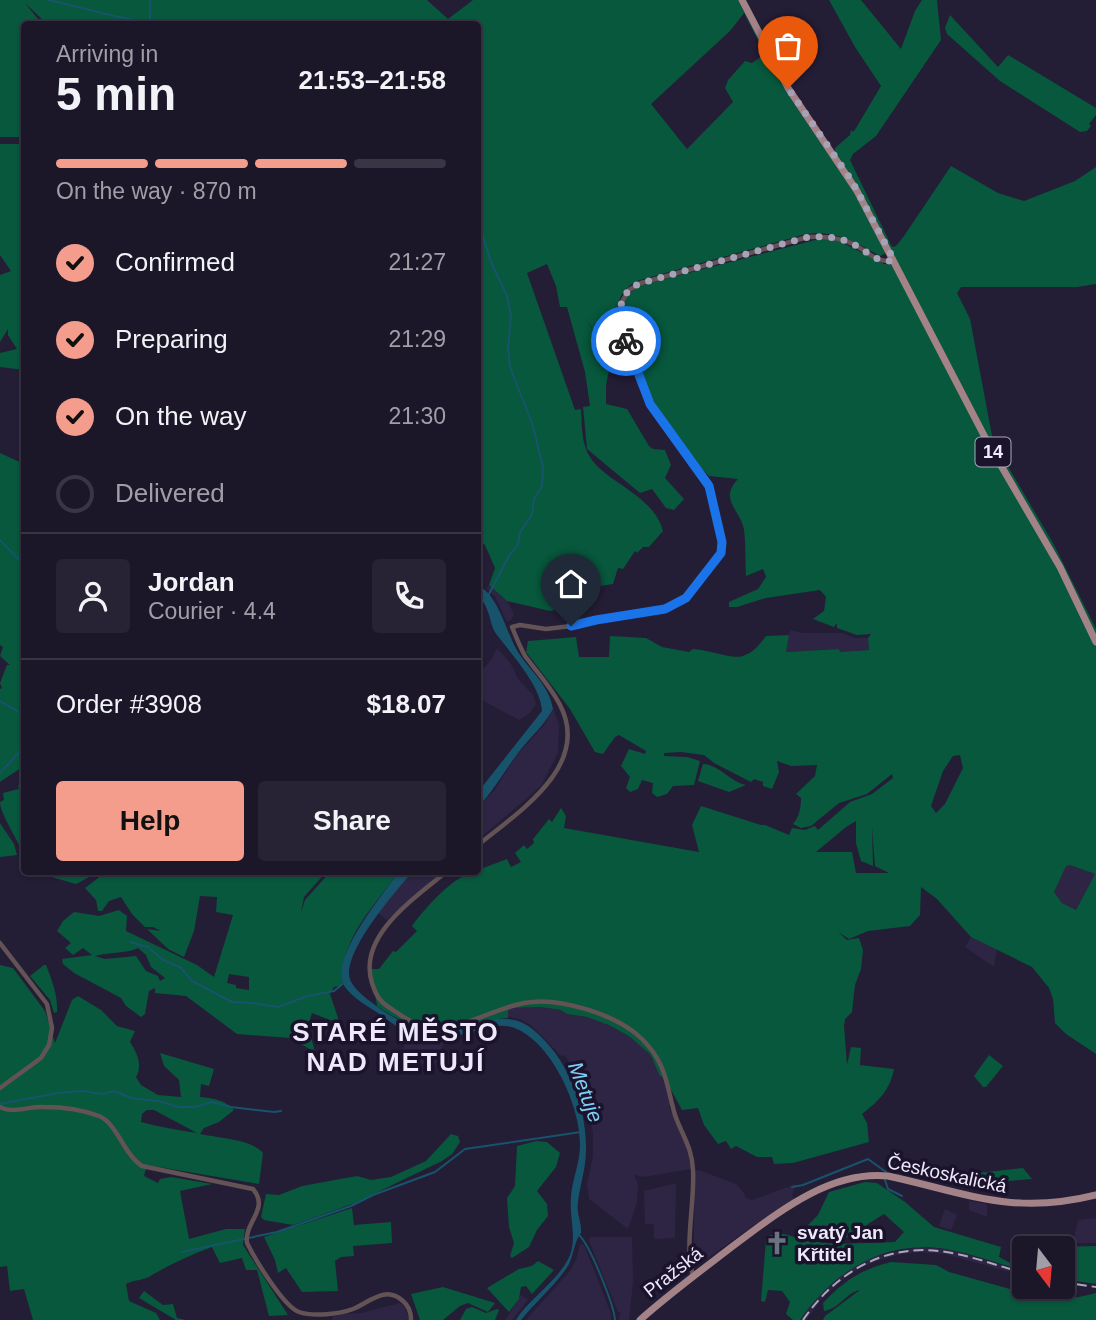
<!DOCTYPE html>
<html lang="en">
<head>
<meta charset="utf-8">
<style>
  :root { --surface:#1b1628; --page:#282334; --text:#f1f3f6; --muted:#a09fa8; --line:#393545; --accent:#f49d8d }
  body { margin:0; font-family:Helvetica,sans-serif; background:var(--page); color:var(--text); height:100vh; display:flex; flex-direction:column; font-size:26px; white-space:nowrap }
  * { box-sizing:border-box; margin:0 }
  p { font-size:23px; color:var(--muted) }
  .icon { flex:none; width:38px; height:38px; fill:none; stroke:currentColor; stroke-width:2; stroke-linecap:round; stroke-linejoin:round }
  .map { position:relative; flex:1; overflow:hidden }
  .drawer { position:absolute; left:21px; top:21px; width:460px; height:854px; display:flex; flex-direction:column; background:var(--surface); border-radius:7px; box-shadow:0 2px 5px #0004,0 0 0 2px var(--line) }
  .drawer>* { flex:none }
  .needle { width:46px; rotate:164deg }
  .fabs { position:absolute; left:1012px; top:1236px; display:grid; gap:14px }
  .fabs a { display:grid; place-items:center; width:63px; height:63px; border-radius:7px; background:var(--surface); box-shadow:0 2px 5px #0004,0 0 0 2px var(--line); font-size:35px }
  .pin { position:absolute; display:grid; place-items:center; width:60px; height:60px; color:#fff; margin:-72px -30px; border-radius:50% 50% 50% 0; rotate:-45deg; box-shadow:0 0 7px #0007 }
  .pin .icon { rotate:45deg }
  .courier { position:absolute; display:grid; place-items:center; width:70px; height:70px; margin:-35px; border:5px solid #1a73e8; border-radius:50%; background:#fff; color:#222; box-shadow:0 2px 9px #0007 }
  .summary em { font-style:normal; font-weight:800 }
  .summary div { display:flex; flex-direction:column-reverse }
  .summary { display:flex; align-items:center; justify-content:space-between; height:119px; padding:0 35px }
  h1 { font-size:46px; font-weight:800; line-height:52px }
  .bar { display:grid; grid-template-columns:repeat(4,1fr); gap:10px 7px; align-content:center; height:84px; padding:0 35px }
  .bar i { height:9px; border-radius:5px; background:var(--line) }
  .bar .current { background:var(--accent) }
  .bar p { grid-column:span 4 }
  .line { display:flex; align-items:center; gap:18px; padding:0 35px; border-top:2px solid var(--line) }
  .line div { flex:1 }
  .round { display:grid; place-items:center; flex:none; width:74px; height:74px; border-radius:7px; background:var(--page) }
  ol { padding:0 35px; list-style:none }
  li { display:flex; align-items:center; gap:21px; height:77px }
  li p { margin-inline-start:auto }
  li .icon { padding:7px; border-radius:50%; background:var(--accent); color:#111; stroke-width:4 }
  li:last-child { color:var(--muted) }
  li i { width:38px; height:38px; border:4px solid var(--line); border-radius:50% }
  .primary-button { display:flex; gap:14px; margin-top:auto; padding:14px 35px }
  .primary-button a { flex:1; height:80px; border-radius:7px; background:var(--accent); color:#111; font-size:28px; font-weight:800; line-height:80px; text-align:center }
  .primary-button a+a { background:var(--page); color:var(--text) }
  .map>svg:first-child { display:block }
  .built { fill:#2e2544 }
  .green { fill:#07583d; fill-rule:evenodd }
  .water { fill:#18536c }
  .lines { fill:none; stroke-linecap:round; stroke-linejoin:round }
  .stream { stroke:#18536c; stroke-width:2 }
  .minor { stroke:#635355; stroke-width:4.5 }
  .major { stroke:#a48388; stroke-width:7 }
  .rail { stroke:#aca7bb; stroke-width:2; stroke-dasharray:10 5; stroke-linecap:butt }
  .done { stroke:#a7a2b5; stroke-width:7; stroke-dasharray:0 12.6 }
  .route { stroke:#1a73e8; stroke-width:9 }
  .labels { text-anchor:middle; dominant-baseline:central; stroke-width:7; stroke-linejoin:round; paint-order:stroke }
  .shield { fill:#1b132c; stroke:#aea9bc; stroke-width:2 }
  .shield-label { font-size:18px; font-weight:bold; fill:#ede9fa }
  .street-label { font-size:19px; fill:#ede9fa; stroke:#1b132c }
  .poi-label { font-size:19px; font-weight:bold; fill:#ede9fa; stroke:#1b132c; text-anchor:start }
  .water-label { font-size:21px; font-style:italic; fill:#7ecef6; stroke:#1b132c }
  .district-label { font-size:26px; font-weight:bold; letter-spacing:2px; fill:#ede9fa; stroke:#1b132c }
</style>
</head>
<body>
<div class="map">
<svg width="1096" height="1320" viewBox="0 0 1096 1320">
  <rect width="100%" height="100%" fill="#241d36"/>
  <!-- built -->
  <g class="built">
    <polygon points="489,585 507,601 514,614 511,620 507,622 495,596 486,589"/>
    <polygon points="790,630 802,633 842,633 855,638 868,638 869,650 840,652 839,649 785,652"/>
    <polygon points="497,648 511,664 518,679 533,695 536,704 530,713 519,720 478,698 478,675 491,660"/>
    <polygon points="553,709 559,724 558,753 541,786 478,840 478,807 494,791 516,756 545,724"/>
    <polygon points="1070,865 1095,874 1076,910 1062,903 1054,892 1065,866"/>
    <polygon points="412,872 442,872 387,920 378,913"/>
    <polygon points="971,937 997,949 994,967 965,947"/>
    <polygon points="541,1007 561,1010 567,1014 587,1017 611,1026 630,1037 651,1054 651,1059 664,1077 671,1103 669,1107 688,1147 691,1169 644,1177 634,1175 638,1184 637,1202 628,1229 589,1199 587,1184 593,1156 593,1132 583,1094 571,1064 564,1055 561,1056 532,1026 522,1020 507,1016 508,1011 511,1008"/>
    <polygon points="410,1034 426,1039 445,1039 433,1069 407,1056 402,1051"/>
    <polygon points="699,1170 736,1184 744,1193 746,1198 752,1200 796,1184 792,1195 795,1201 754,1225 698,1265 694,1259 694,1229 695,1171"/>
    <polygon points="676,1183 675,1238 654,1239 654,1224 645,1224 644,1191"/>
    <polygon points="969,1201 987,1204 987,1217 969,1210"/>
    <polygon points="945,1209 957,1215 951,1230 939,1226"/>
    <polygon points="1096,1218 1096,1243 1073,1243 1078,1220"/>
    <polygon points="590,1237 632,1237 633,1282 629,1320 618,1320 621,1313 618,1312 612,1297 589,1241"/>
    <polygon points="580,1244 584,1245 596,1275 611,1314 611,1320 526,1320 570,1271 576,1260"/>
    <polygon points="919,1247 946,1249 966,1254 1024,1271 1024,1276 945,1254 919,1252 901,1254 876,1261 851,1273 824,1296 806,1320 800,1320 821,1293 849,1269 875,1256"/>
    <polygon points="521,1295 528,1300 512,1320 505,1320"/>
    <polygon points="400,1303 405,1307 409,1320 332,1320 333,1315 361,1313"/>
  </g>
  <!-- green -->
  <g class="green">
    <path d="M0,0H427L448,19L473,0H738L785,90L855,194L886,253L880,256C855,242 836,230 806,234L640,280C619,288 615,306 617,327L612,323L619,333L625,351L616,362L612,360L584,316L611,361L606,385V404L627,409L649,446L653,449L665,450L671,465L665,478L684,499L674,510L666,508L652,489L640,493L587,449L583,407L590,406L585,372L567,307H560L556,286L547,264L527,273L575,410L581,409C582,425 581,443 590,457C605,482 654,495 663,531L649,547H643L637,553L635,551L623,569L618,568L613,584L568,591L576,595L574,605L550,611L507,601L489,585L495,568L485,545L478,539V24H47L25,3L42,24H24V137H0ZM744,13L765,54L752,63L745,61L728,80L725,88L733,102L687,149L651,104L730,31Z"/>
    <polygon points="829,0 861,0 901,49 915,11 922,0 937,0 941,40 876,136 853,154 850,160 892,247 896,246 904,236 951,166 998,193 1024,201 1075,181 1096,167 1096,284 1077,287 961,287 957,293 970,319 993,441 1053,543 1096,629 1096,636 992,444 860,190 835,152 835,148 850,135 851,130 853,132 856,128 881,86 855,47"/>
    <polygon points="950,15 998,67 1008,55 1096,108 1096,115 1089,124 1091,126 1087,131 1080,132 1000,81 947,34 945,28"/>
    <polygon points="0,144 24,144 24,370 0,367 0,353 17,349 8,335 8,329 0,342 0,275 11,271 0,255"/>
    <path d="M823,238L837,240L884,264L893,265L987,447L1057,568L1096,647V1054L1066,1034L1055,1023L1053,999L1049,988L1032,967L971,937L937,899L921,887L920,915L910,926L868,931L849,939L838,932L847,940L859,938L863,950L861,969L855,985L852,1012L845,1019L844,1026L847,1065L851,1047L861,1048L860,1065L894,1069C890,1090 879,1101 862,1114L867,1123L869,1142L793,1163L774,1164L772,1157H757L736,1146L731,1149L726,1141L718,1144L704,1125L698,1108L682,1110L664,1077L660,1076L650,1054L630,1037L611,1026L587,1017L567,1014L561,1010L541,1007L511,1008L508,1011V1018C449,1023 433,1045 377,1006L371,969H379L393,951L396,952L417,931L412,926C424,909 456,872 478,872V870L507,859L511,867L521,862L515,853L524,845L527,849L534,843L533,839L549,819L552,822L561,808L566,816L564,828L699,852L692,825L701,806L761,825H765L789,835L792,828L805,830L815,826L818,830L850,802L872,794L893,778L892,774L867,794L839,803L811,826L801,828L793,824C799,817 801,808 801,798L796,794L815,776L817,765L791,766L777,761L779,772L772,789L763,786V782L754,779L751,782L714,763L704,755L681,752L664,753V756L687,757L700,761L694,785L673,786L667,794L657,797L652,793L653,783L642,780L638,789L630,792L626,788L630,777L621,766L629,749L645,754L646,751L619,735L615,737L603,754L595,752L570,709L526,652L528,641L576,637L579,657H609L610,636L646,638L662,647L689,652L693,649C729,652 741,671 766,636L789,635L786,652L839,649L840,652L869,650L868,638L871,634L857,635L837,628V623L834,627L813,619L824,611L826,597L820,590L766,598L737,607H729V602L758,589L766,577L763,569L746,576C745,561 746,545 744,530C741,510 718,500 738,479L709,476C695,462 682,446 671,430C654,407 624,343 622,315C621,301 631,290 642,285ZM960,755L963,768L945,804L936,813L931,806L943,771L953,756ZM856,821V843L861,861L873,866L872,827L875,866L889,873H856L852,852H816L846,827ZM1070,865L1095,874L1076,910L1062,903L1054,892L1066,866Z"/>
    <polygon points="0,453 24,464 24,766 0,782 0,689 2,688 0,683 7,665 10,665 0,656 3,647 0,645"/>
    <path d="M703,764C720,765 730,782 746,785L729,792L698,781Z"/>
    <path d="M24,783V856C19,841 0,814 0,802L4,800L3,793L19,789L18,785Z"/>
    <polygon points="0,823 14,844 17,855 0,857"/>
    <polygon points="34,872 99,872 76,884"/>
    <path d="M106,872H326L304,897L301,912L305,900L330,872H399C376,903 337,943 343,985L334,987L330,994L340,1024L312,1013L308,1026L315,1052L290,1038L237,1034L186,996L155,993V988L149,991L145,1014L141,1017L126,1006L121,998L74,973L63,964L62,959L92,955L83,948L73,955L65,948L71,943L57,931L63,921L74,912L99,916L119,910L127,916L126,931L197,965L214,977L233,915L216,912L217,897L200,896L194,931L184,957L168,949L147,929L161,931L153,927H145L132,914L121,897L109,901L102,911H98L96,900L85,888ZM138,948L146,955L151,967L165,978L160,981L158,976L146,971L136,956L105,959L95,956C108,952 126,954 138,948ZM229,974L249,977V990L236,988V985L227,983Z"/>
    <path d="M0,965L13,968L45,1011L55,1043L72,1000L78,996L101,1010L117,1026L135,1031L130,1042C137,1053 143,1065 136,1077L141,1085L158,1095L181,1097L179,1080L164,1066L160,1053L214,1069L209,1086L201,1084L200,1097C212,1098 226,1100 234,1110L219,1122L204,1128L200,1134C219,1138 251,1139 263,1153L259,1184L147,1165L144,1176L158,1183L160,1179L171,1177L212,1184L180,1191L189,1239L226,1229H245L243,1245L288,1315L269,1316L257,1270H246L242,1258L220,1263L212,1247C191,1255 171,1264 152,1275C144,1281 135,1279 126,1284L129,1301L156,1313L160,1320H33L24,1289L10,1291L7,1266L0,1267ZM147,1110H154L197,1133C178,1130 160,1127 141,1122L142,1114Z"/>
    <path d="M44,965H46C52,980 58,996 57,1012L54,1013L50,1000L30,976Z"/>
    <polygon points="989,1055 1003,1066 986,1087 983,1087 974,1076"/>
    <polygon points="451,1134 458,1136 460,1142 452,1154 442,1161 355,1203 302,1222 293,1225 264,1220 261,1217 266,1194 279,1195 302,1186 357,1176 371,1180 391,1177 426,1161"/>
    <polygon points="536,1141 547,1142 560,1153 556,1167 537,1191 547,1204 548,1216 537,1230 529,1247 512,1258 510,1256 514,1243 509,1227 507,1198 515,1186 517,1146"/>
    <polygon points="1023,1168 1032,1179 970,1184 969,1174"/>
    <path d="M865,1182L877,1183L905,1202L934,1227L1001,1247L999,1257L1014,1265L1024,1267V1271C998,1263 972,1254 946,1249C884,1239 834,1271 800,1320H793L786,1314L790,1302L782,1291L768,1290L765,1302L761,1301L766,1240L771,1235L784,1234L809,1241L835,1244L895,1242L904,1232L884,1214L868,1224L859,1235C841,1239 821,1243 806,1231V1227L818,1215L829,1192Z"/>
    <polygon points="352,1208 354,1225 391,1222 392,1243 353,1246 354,1256 341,1257 335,1261 338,1291 302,1292 286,1268 278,1273 275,1260 264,1237"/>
    <polygon points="1016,1235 1043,1245 1059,1247 1096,1246 1096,1284 1062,1279 1062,1248 1026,1248"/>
    <polygon points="538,1261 554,1270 532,1294 526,1286 521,1287 519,1299 509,1312 487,1288 519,1269 532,1266"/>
    <path d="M891,1262L936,1265L949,1272L1046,1299L1079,1297L1096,1293V1320H823L825,1316L860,1290C847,1292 839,1309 824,1311L823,1303C845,1280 860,1270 891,1262Z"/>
    <polygon points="443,1287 495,1303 488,1312 468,1303 460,1306 443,1320 420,1320 411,1294"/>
    <polygon points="144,1291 163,1305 173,1304 177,1318 186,1320 176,1320 139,1298"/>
    <polygon points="472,1307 486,1313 497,1309 499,1310 495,1320 460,1320 466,1309"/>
  </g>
  <!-- water -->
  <g class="water">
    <path d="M478,586C498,593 507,635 518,652C531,672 549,685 553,709C544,726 530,737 518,753C504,772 494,790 478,807V792L542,711C541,686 512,655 497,635C488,623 492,609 478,596Z"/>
    <path d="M399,872H412C394,894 349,944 349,974C349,984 360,993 367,999C385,1013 406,1027 428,1029C462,1032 502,1005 531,1028C567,1056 587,1106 586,1150C586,1168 580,1185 578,1202C576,1213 582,1223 581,1233C573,1243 574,1258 566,1269C553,1287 535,1303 521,1320H516C530,1297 559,1281 570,1255C577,1237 569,1216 571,1197C572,1180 580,1163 580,1145C581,1108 553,1045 517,1029C497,1019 471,1035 450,1037C416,1040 405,1033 378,1013C367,1006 353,998 345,987C327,960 384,893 399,872Z"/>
  </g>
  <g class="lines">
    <!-- stream -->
    <g class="stream">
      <path d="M48,0C82,7 115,18 150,23"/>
      <polyline points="150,0 150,23"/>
      <polyline points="478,221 491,262 507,296 511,316 508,349 510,367 533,426 543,468 542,486 534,499 532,515 520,532 518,545 510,554 488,596"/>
      <polyline points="0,540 24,565"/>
      <polyline points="0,701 24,715"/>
      <polyline points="0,773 24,747"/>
      <polyline points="130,942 148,947 163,960 180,967 192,981 232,1002 253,1003 278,1007 307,996 334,991 345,982"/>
      <polyline points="0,1104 58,1093 83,1091 102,1094 114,1091 131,1098 158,1101 179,1107 196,1107 212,1102 231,1107 274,1112 281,1111"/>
      <polyline points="885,1180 888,1189 902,1196"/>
      <polyline points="792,1187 803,1185 868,1159 886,1172"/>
      <path d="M579,1235C590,1245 614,1305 615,1320"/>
      <polyline points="182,1252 277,1232 351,1206 373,1195 435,1172 465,1149 581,1132"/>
    </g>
    <!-- minor -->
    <g class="minor">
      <path d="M478,845C517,813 592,766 560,705C551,687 537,672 525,656C520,647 516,637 512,627L520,625L546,629L571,626L596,619L665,609L686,598L721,553L722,542L709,486L650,404L622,330L619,314L620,305L629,290L641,283L808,237C823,236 839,237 853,244C866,250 878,265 894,260"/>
      <path d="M446,872C415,898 357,936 372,983C376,995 379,1001 390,1008C404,1017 414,1026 432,1027C465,1029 493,1009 524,1003C558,996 618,1015 642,1039C667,1064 666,1084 675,1115C682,1135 692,1147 693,1170C695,1203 684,1245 693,1276"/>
      <polyline points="0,943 47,1004 52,1028 49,1045 41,1058 0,1088"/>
      <path d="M0,1107C12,1114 30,1106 44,1107C61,1107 83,1110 99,1116C117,1123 124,1155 142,1166L253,1189C270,1209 244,1222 247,1243C255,1259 283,1306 299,1312C313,1317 340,1314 353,1309C370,1302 385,1285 403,1301C409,1306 411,1312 411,1320"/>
    </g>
    <!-- major -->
    <g class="major">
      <polyline points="742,0 788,88 857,191 989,445 1060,567 1096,642"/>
      <path d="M640,1320C668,1295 699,1272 729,1249C775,1215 828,1170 888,1176C967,1193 1012,1216 1096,1195"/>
    </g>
    <!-- rail -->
    <g class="rail">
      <polyline points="1062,1282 1096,1287"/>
      <path d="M803,1320C836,1272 886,1242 946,1252C972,1256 998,1266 1024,1273"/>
    </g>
  </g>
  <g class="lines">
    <!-- done -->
    <path class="done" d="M626,341C618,318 615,293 641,283L808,237C823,236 839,237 853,244C866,250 878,265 894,260L852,181L788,88"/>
    <!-- route -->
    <polyline class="route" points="571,626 596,620 665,609 686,598 721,553 722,542 709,486 650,404 626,341"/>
  </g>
  <!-- icons -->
  <defs>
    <g id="church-bare" transform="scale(1.89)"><path d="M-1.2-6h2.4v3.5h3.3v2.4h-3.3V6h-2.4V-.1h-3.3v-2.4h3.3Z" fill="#6b7280" stroke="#1b132c" stroke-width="2.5" paint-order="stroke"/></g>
  </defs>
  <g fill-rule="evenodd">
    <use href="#church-bare" x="777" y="1243"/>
  </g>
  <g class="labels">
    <!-- shield labels -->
    <rect class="shield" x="975.5" y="437.5" width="35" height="29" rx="5"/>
    <g class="shield-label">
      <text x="993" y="452">14</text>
    </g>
    <!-- street labels -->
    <g class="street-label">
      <text transform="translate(947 1174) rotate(12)">Českoskalická</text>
      <text transform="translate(673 1272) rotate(-38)">Pražská</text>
    </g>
    <!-- poi labels -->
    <g class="poi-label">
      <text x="797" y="1232">svatý Jan<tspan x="797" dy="22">Křtitel</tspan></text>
    </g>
    <!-- water labels -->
    <g class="water-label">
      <text transform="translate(586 1092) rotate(69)">Metuje</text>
    </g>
    <!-- district labels -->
    <g class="district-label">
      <text x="396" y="1032">STARÉ MĚSTO<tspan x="396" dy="30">NAD METUJÍ</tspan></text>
    </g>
  </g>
</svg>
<div class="fabs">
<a><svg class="needle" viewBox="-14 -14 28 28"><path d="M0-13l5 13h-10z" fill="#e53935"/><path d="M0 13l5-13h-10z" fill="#a09fa8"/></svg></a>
</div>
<div class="pin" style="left:788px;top:88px;background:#ea580c"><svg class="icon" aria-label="bag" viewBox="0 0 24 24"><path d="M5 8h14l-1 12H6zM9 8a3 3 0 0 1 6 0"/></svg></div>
<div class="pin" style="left:571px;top:626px;background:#1f2937"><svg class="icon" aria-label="home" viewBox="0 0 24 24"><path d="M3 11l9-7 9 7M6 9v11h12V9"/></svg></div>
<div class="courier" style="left:626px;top:341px"><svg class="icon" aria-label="bike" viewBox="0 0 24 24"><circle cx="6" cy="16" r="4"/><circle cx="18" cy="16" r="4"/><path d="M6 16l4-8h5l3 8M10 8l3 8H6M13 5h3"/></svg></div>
<section class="drawer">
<div class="summary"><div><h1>5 min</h1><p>Arriving in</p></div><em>21:53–21:58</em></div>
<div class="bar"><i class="current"></i><i class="current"></i><i class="current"></i><i></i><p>On the way · 870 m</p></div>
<ol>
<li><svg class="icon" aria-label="check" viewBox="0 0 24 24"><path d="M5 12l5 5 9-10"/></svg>Confirmed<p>21:27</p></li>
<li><svg class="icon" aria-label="check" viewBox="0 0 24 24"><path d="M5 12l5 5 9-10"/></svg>Preparing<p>21:29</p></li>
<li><svg class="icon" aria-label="check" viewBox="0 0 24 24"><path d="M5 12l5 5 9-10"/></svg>On the way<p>21:30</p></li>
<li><i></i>Delivered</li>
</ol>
<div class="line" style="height:126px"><a class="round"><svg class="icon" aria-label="person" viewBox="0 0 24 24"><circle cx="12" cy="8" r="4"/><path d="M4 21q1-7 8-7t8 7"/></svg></a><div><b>Jordan</b><p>Courier · 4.4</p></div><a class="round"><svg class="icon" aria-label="phone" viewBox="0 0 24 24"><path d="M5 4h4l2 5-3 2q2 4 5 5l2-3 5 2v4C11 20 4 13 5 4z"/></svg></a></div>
<div class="line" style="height:91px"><div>Order #3908</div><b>$18.07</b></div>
<div class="primary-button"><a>Help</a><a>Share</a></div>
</section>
</div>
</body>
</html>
